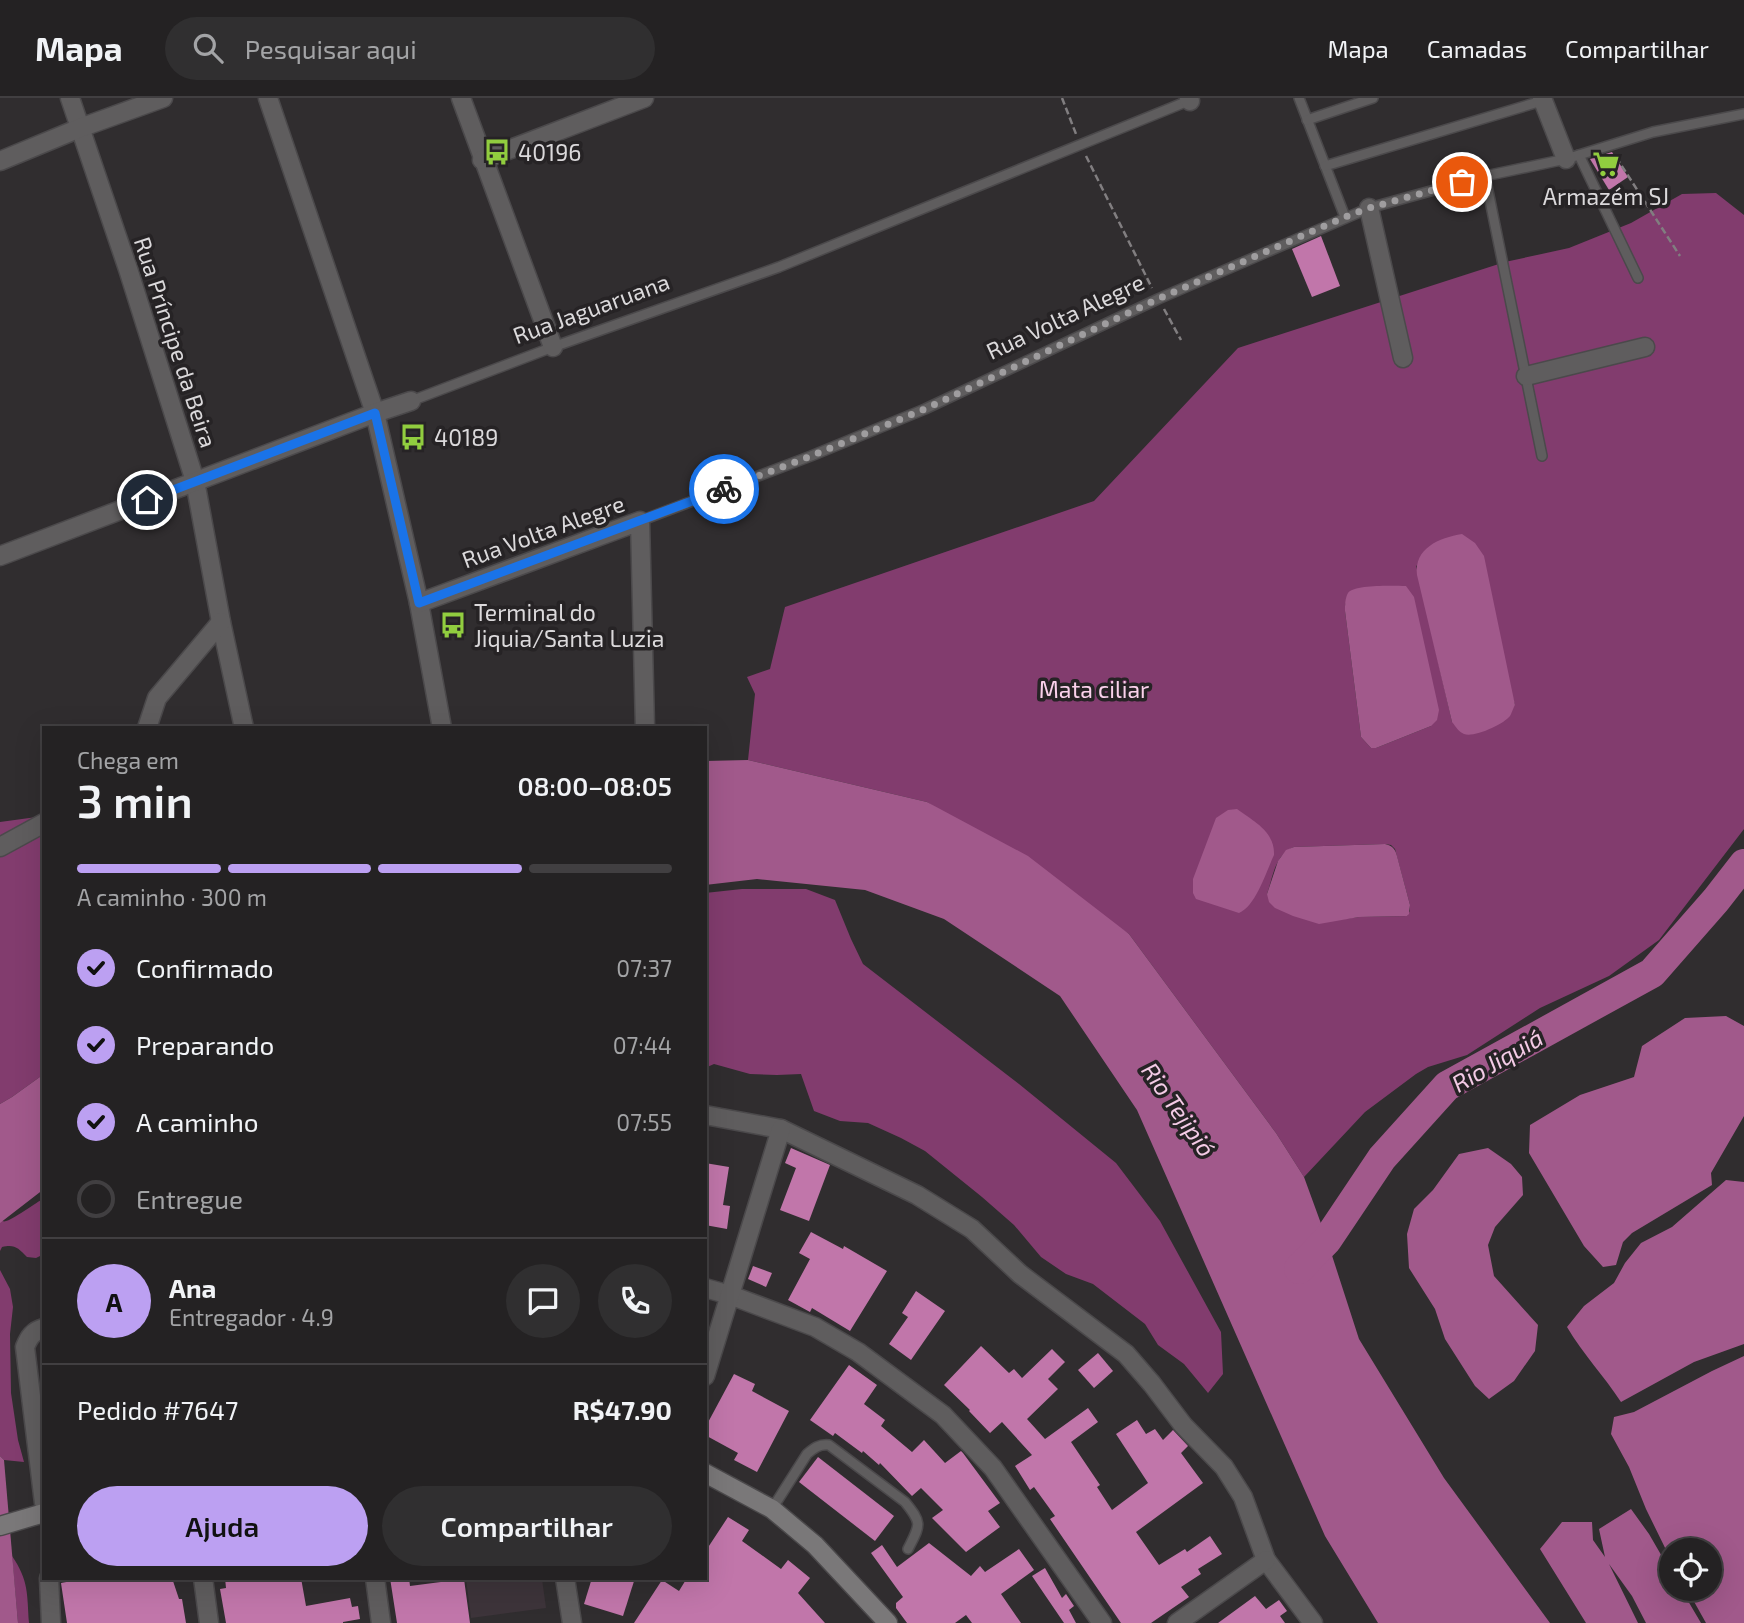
<!DOCTYPE html>
<html lang="pt">
<head>
<meta charset="utf-8">
<style>
  :root { --surface:#242223; --page:#302f30; --text:#f1f3f6; --muted:#a3a4a6; --line:#413f41; --accent:#bca0f2 }
  body { margin:0; font-family:"Exo 2",sans-serif; background:var(--page); color:var(--text); height:100vh; display:flex; flex-direction:column; font-size:26px; white-space:nowrap }
  * { box-sizing:border-box; margin:0 }
  p { font-size:23px; color:var(--muted) }
  .icon { flex:none; width:38px; height:38px; fill:none; stroke:currentColor; stroke-width:2; stroke-linecap:round; stroke-linejoin:round }
  .map { position:relative; flex:1; overflow:hidden }
  .sheet { position:absolute; left:42px; top:628px; width:665px; height:854px; display:flex; flex-direction:column; background:var(--surface); border-radius:0px; box-shadow:0 7px 28px #0002,0 0 0 2px var(--line) }
  .sheet>* { flex:none }
  .buttons { position:absolute; left:1659px; top:1440px; display:grid; gap:14px }
  .buttons a { display:grid; place-items:center; width:63px; height:63px; border-radius:50%; background:var(--surface); box-shadow:0 7px 28px #0002,0 0 0 2px var(--line); font-size:35px }
  .pin { position:absolute; display:grid; place-items:center; width:60px; height:60px; color:#fff; margin:-30px; border:4px solid #fff; border-radius:50%; box-shadow:0 2px 7px #0007 }
  .courier { position:absolute; display:grid; place-items:center; width:70px; height:70px; margin:-35px; border:5px solid #1a73e8; border-radius:50%; background:#fff; color:#222; box-shadow:0 2px 9px #0007 }
  .summary em { font-style:normal; font-weight:600 }
  .summary div { display:flex; flex-direction:column-reverse }
  .summary { display:flex; align-items:center; justify-content:space-between; height:119px; padding:0 35px }
  h1 { font-size:46px; font-weight:600; line-height:52px }
  .bar { display:grid; grid-template-columns:repeat(4,1fr); gap:10px 7px; align-content:center; height:84px; padding:0 35px }
  .bar i { height:9px; border-radius:5px; background:var(--line) }
  .bar .on { background:var(--accent) }
  .bar p { grid-column:span 4 }
  .line { display:flex; align-items:center; gap:18px; padding:0 35px; border-top:2px solid var(--line) }
  .line div { flex:1 }
  .round { display:grid; place-items:center; flex:none; width:74px; height:74px; border-radius:37px; background:var(--page) }
  ol { padding:0 35px; list-style:none }
  li { display:flex; align-items:center; gap:21px; height:77px }
  li p { margin-inline-start:auto }
  li .icon { padding:7px; border-radius:50%; background:var(--accent); color:#111; stroke-width:4 }
  li:last-child { color:var(--muted) }
  li i { width:38px; height:38px; border:4px solid var(--line); border-radius:50% }
  .primary-button { display:flex; gap:14px; margin-top:auto; padding:14px 35px }
  .primary-button a { flex:1; height:80px; border-radius:42px; background:var(--accent); color:#111; font-size:28px; font-weight:600; line-height:80px; text-align:center }
  .primary-button a+a { background:var(--page); color:var(--text) }
  header { display:flex; align-items:center; gap:42px; box-sizing:border-box; height:98px; padding:0 35px; background:var(--surface); border-bottom:2px solid var(--line) }
  header strong { font-size:33px }
  nav { display:flex; gap:38px; margin-inline-start:auto; font-size:24px }
  .search { width:490px; height:63px; background:var(--page); display:flex; align-items:center; gap:18px; box-sizing:border-box; padding:0 24px; border-radius:38px; color:var(--muted); font-size:26px }
  .map>svg:first-child { display:block }
  .built { fill:#3d343a }
  .forest { fill:#823c6e; fill-rule:evenodd }
  .water { fill:#a1598b }
  .lines { fill:none; stroke-linecap:round; stroke-linejoin:round }
  .river { stroke:#a1598b; stroke-width:30 }
  .building { fill:#c176aa }
  .lane-casing { stroke:#4b494b; stroke-width:12 }
  .street-casing { stroke:#4b494b; stroke-width:21 }
  .secondary-casing { stroke:#4b494b; stroke-width:21 }
  .path { stroke:#817e80; stroke-width:2.5; stroke-dasharray:7 3.5; stroke-linecap:butt }
  .lane { stroke:#5f5d5e; stroke-width:9 }
  .street { stroke:#5f5d5e; stroke-width:18 }
  .secondary { stroke:#7a7879; stroke-width:18 }
  .done { stroke:#9f9d9f; stroke-width:7; stroke-dasharray:0 12.6 }
  .route { stroke:#1a73e8; stroke-width:9 }
  .labels { text-anchor:middle; dominant-baseline:central; stroke-width:7; stroke-linejoin:round; paint-order:stroke }
  .poi-label { font-size:23px; fill:#dbd9db; stroke:#262325; text-anchor:start }
  .street-label { font-size:23px; fill:#dbd9db; stroke:#262325 }
  .park-label { font-size:23px; fill:#fad1eb; stroke:#262325 }
  .water-label { font-size:24px; font-style:italic; fill:#f4cbe6; stroke:#262325 }
</style>
</head>
<body>
<header>
<strong>Mapa</strong>
<div class="search"><svg class="icon" aria-label="search" viewBox="0 0 24 24"><circle cx="10" cy="10" r="6"/><path d="M15 15l6 6"/></svg>Pesquisar aqui</div>
<nav><a>Mapa</a><a>Camadas</a><a>Compartilhar</a></nav>
</header>
<div class="map">
<svg width="1744" height="1525" viewBox="0 0 1744 1525">
  <rect width="100%" height="100%" fill="#302d2f"/>
  <!-- built -->
  <polygon class="built" points="466,1481 542,1481 546,1510 471,1520"/>
  <!-- forest -->
  <g class="forest">
    <path d="M1716,95L1744,117V731L1659,842L1609,878L1540,910L1467,957L1428,969L1416,976L1365,1014L1304,1079L1276,1035L1129,836L927,704L748,662L755,596L747,579L770,571L785,509L1094,403L1238,250L1505,164L1569,150L1631,125L1682,96ZM1416,467L1511,594L1515,607L1452,624ZM1345,505L1431,628L1376,650H1371L1361,639L1345,513ZM1385,746L1391,747L1395,751L1410,807V813L1407,818L1359,819L1337,822L1267,796C1273,779 1275,756 1294,749Z"/>
    <polygon points="44,718 44,976 12,999 0,1006 0,724"/>
    <polygon points="742,791 806,791 835,802 851,841 863,866 1019,986 1116,1065 1160,1123 1221,1234 1223,1276 1208,1295 1184,1266 1158,1247 1145,1226 1093,1186 1066,1176 1041,1159 1014,1127 982,1099 925,1053 901,1040 868,1025 840,1023 814,1013 801,976 777,977 750,976 714,966 705,970 705,795"/>
    <path d="M44,1100V1156L36,1160L27,1159C18,1150 15,1146 2,1149L0,1153V1122C2,1123 4,1124 6,1123C10,1123 38,1104 44,1100Z"/>
    <polygon points="0,1172 10,1191 13,1209 10,1236 11,1295 18,1342 24,1364 4,1362 0,1358"/>
    <path d="M12,1458C29,1483 27,1496 29,1525H18Z"/>
  </g>
  <!-- water -->
  <g class="water">
    <path d="M1462,436L1475,445L1484,458L1515,607C1514,608 1511,617 1510,618C1504,626 1474,640 1464,636C1459,634 1456,629 1452,624L1417,477C1414,450 1439,440 1462,436Z"/>
    <path d="M1406,488L1414,499L1439,612L1437,622L1431,628L1376,650H1371L1361,639L1345,513C1345,508 1345,500 1348,495C1355,486 1394,488 1406,488Z"/>
    <polygon points="748,662 927,704 1028,758 1129,836 1276,1035 1304,1079 1327,1142 1359,1241 1444,1380 1550,1525 1378,1525 1325,1438 1137,1012 1060,898 944,821 865,792 757,781 705,787 705,663"/>
    <path d="M1237,711C1253,723 1275,733 1274,757C1266,774 1256,808 1239,815L1196,801L1193,795V781L1216,720L1228,712Z"/>
    <path d="M1385,746C1392,748 1395,750 1397,758L1410,807L1409,816L1407,818L1359,819L1319,826L1293,818L1275,810L1269,804L1267,796L1278,763L1286,752L1294,749Z"/>
    <polygon points="1726,918 1744,928 1744,1018 1711,1075 1712,1087 1632,1135 1623,1144 1616,1167 1603,1169 1584,1148 1529,1055 1530,1027 1580,997 1634,979 1642,948 1685,920"/>
    <polygon points="44,976 44,1091 0,1125 0,1006 12,999"/>
    <polygon points="1488,1050 1511,1066 1522,1079 1523,1097 1495,1129 1488,1147 1494,1178 1538,1227 1535,1253 1514,1283 1489,1301 1475,1288 1445,1241 1435,1211 1409,1170 1407,1136 1414,1111 1433,1092 1459,1056"/>
    <path d="M1726,1082L1744,1084V1246L1694,1264L1621,1304C1604,1278 1583,1256 1567,1229L1584,1208L1614,1185L1625,1165L1641,1145L1672,1129Z"/>
    <polygon points="1744,1258 1744,1525 1706,1525 1687,1491 1710,1491 1710,1452 1671,1452 1671,1462 1646,1411 1629,1369 1611,1336 1614,1319 1634,1314 1712,1273"/>
    <polygon points="0,1358 4,1362 18,1525 0,1525"/>
    <polygon points="1631,1411 1649,1436 1671,1474 1671,1491 1681,1491 1701,1525 1646,1525 1632,1498 1609,1466 1638,1525 1586,1525 1540,1451 1562,1424 1592,1424 1593,1442 1605,1459 1599,1431"/>
  </g>
  <g class="lines">
    <!-- river -->
    <polyline class="river" points="1299,1171 1327,1142 1382,1060 1447,988 1652,875 1716,802 1744,766"/>
  </g>
  <!-- building -->
  <g class="building">
    <polygon points="1612,54 1628,79 1609,92 1590,61"/>
    <polygon points="1321,138 1340,188 1312,199 1292,151"/>
    <polygon points="791,1050 830,1067 809,1123 780,1112 796,1070 785,1065"/>
    <polygon points="705,1065 729,1069 723,1107 730,1108 727,1131 705,1127"/>
    <polygon points="811,1134 843,1151 844,1148 887,1173 850,1233 812,1210 810,1214 788,1202 810,1161 799,1155"/>
    <polygon points="753,1168 772,1175 766,1189 748,1181"/>
    <polygon points="916,1193 945,1213 911,1262 889,1246 908,1219 902,1215"/>
    <polygon points="981,1248 1009,1275 1014,1271 1022,1280 1052,1251 1065,1264 1048,1281 1058,1291 1027,1321 1045,1341 1088,1310 1098,1324 1071,1344 1100,1387 1097,1389 1112,1412 1148,1385 1116,1336 1137,1322 1146,1336 1155,1331 1163,1342 1173,1332 1188,1348 1181,1355 1203,1385 1136,1434 1159,1467 1185,1451 1187,1454 1210,1438 1222,1456 1198,1471 1201,1476 1181,1489 1189,1499 1151,1525 1121,1525 1050,1421 1055,1418 1034,1389 1030,1392 1015,1368 1032,1357 1002,1324 990,1335 969,1313 970,1312 944,1287"/>
    <polygon points="1098,1255 1113,1273 1094,1290 1078,1272"/>
    <polygon points="849,1267 877,1287 864,1306 885,1322 881,1328 912,1354 924,1342 945,1365 961,1353 963,1355 1000,1405 988,1413 1000,1429 966,1454 932,1420 943,1412 921,1390 912,1398 880,1365 879,1367 863,1353 862,1355 835,1335 833,1338 810,1322"/>
    <polygon points="734,1276 755,1286 752,1293 789,1313 757,1374 734,1362 738,1355 705,1337 705,1330"/>
    <polygon points="818,1359 894,1418 875,1443 799,1384"/>
    <polygon points="728,1419 749,1432 742,1443 781,1471 788,1462 810,1480 798,1495 825,1525 634,1525 662,1482 679,1493 687,1480 705,1480 705,1454"/>
    <polygon points="929,1445 971,1478 980,1468 985,1474 1019,1451 1034,1472 1001,1496 1021,1525 972,1525 966,1517 955,1525 907,1525 896,1510 896,1505 903,1499 871,1455 882,1447 897,1469"/>
    <polygon points="1045,1470 1062,1500 1066,1496 1074,1508 1069,1512 1076,1525 1064,1525 1032,1478"/>
    <polygon points="88,1480 172,1480 179,1501 182,1501 186,1525 67,1525 61,1485"/>
    <polygon points="225,1480 301,1480 306,1508 350,1500 352,1509 358,1508 360,1521 343,1524 343,1525 226,1525 220,1491 226,1490"/>
    <polygon points="390,1480 409,1480 410,1488 464,1481 470,1525 397,1525"/>
    <polygon points="592,1480 635,1480 623,1518 584,1506"/>
    <polygon points="1255,1498 1266,1511 1279,1502 1287,1513 1280,1518 1285,1525 1218,1525"/>
  </g>
  <g class="lines">
    <!-- lane casing -->
    <g class="lane-casing">
      <g id="lane">
        <polyline points="1299,0 1345,119"/>
        <polyline points="1307,22 1373,0"/>
        <polyline points="1579,57 1638,180"/>
        <polyline points="1325,68 1545,2"/>
        <polyline points="1485,78 1542,358"/>
        <polyline points="411,303 553,249 779,169 1193,1"/>
        <polyline points="640,423 811,358 925,311 1158,201 1369,110 1485,78 1566,61 1653,34 1744,16"/>
        <path d="M772,1411L807,1356C814,1350 819,1346 829,1347L905,1404C923,1426 920,1427 908,1451"/>
      </g>
    </g>
    <!-- street casing -->
    <g class="street-casing">
      <g id="street">
        <polyline points="70,0 128,171 195,383 221,524 244,630"/>
        <polyline points="268,0 375,315 419,505 442,630"/>
        <polyline points="461,0 553,249"/>
        <polyline points="1189,0 1190,3"/>
        <polyline points="1542,0 1566,61"/>
        <polyline points="482,62 644,0"/>
        <polyline points="0,63 80,30 163,0"/>
        <polyline points="1369,110 1403,260"/>
        <polyline points="1526,278 1645,249"/>
        <polyline points="0,458 375,315 411,303"/>
        <polyline points="419,505 640,423 645,630"/>
        <polyline points="147,630 157,600 221,524"/>
        <polyline points="0,749 44,725"/>
        <polyline points="705,1017 781,1031 917,1097 972,1131 1020,1176 1126,1256 1152,1286 1183,1327 1224,1369 1243,1399 1266,1462 1313,1525"/>
        <polyline points="705,1190 730,1197 815,1229 858,1254 943,1317 993,1370 1102,1525"/>
        <path d="M44,1230C33,1233 29,1239 25,1249L44,1405"/>
        <polyline points="705,1278 781,1031"/>
        <polyline points="49,1480 51,1525"/>
        <polyline points="203,1480 209,1525"/>
        <polyline points="375,1480 381,1525"/>
        <polyline points="565,1480 572,1525"/>
        <polyline points="1177,1525 1266,1462"/>
      </g>
    </g>
    <!-- secondary casing -->
    <g class="secondary-casing">
      <g id="secondary">
        <polyline points="705,1375 772,1411 815,1447 888,1525"/>
        <polyline points="0,1428 44,1415"/>
      </g>
    </g>
    <!-- path -->
    <g class="path">
      <polyline points="1062,0 1076,36"/>
      <polyline points="1086,58 1152,190"/>
      <polyline points="1616,59 1680,158"/>
      <polyline points="1164,211 1181,242"/>
    </g>
    <!-- lane -->
    <use href="#lane" class="lane"/>
    <!-- street -->
    <use href="#street" class="street"/>
    <!-- secondary -->
    <use href="#secondary" class="secondary"/>
  </g>
  <g class="lines">
    <!-- done -->
    <polyline class="done" points="724,391 811,358 925,311 1158,201 1345,119 1369,110 1462,84"/>
    <!-- route -->
    <polyline class="route" points="147,402 375,315 419,505 724,391"/>
  </g>
  <!-- icons -->
  <defs>
    <g id="bus-bare" transform="scale(2.1)"><path d="M-5-6H5V4H4V6H2V4H-2V6H-4V4H-5ZM-3.5-4V0h7V-4ZM-3.5 1.2v1.5H-2V1.2ZM2 1.2v1.5H3.5V1.2Z" fill="#91cd3f" stroke="#262325" stroke-width="2.5" paint-order="stroke"/></g>
    <g id="supermarket-bare" transform="scale(2.1)"><path d="M-6-5.5h2.5l.6 2H6L4.5 2H-2.5L-4.4-4H-6ZM-1.5 3.2a1.3 1.3 0 1 0 .1 0ZM3 3.2a1.3 1.3 0 1 0 .1 0Z" fill="#91cd3f" stroke="#262325" stroke-width="2.5" paint-order="stroke"/></g>
  </defs>
  <g fill-rule="evenodd">
    <use href="#bus-bare" x="497" y="54"/>
    <use href="#supermarket-bare" x="1606" y="66"/>
    <use href="#bus-bare" x="413" y="339"/>
    <use href="#bus-bare" x="453" y="527"/>
  </g>
  <g class="labels">
    <!-- poi labels -->
    <g class="poi-label">
      <text x="518" y="54">40196</text>
      <text x="1606" y="98" text-anchor="middle">Armazém SJ</text>
      <text x="434" y="339">40189</text>
      <text x="474" y="514">Terminal do<tspan x="474" dy="26">Jiquia/Santa Luzia</tspan></text>
    </g>
    <!-- street labels -->
    <g class="street-label">
      <text transform="translate(591 210) rotate(-20)">Rua Jaguaruana</text>
      <text transform="translate(1065 218) rotate(-25)">Rua Volta Alegre</text>
      <text transform="translate(176 244) rotate(72)">Rua Príncipe da Beira</text>
      <text transform="translate(543 433) rotate(-20)">Rua Volta Alegre</text>
    </g>
    <!-- park labels -->
    <g class="park-label">
      <text x="1094" y="591">Mata ciliar</text>
    </g>
    <!-- water labels -->
    <g class="water-label">
      <text transform="translate(1497 962) rotate(-30)">Rio Jiquiá</text>
      <text transform="translate(1179 1011) rotate(55)">Rio Tejipió</text>
    </g>
  </g>
</svg>
<div class="buttons">
<a><svg class="icon" aria-label="locate" viewBox="0 0 24 24"><circle cx="12" cy="12" r="6"/><path d="M12 2v4M12 18v4M2 12h4M18 12h4"/></svg></a>
</div>
<div class="pin" style="left:1462px;top:84px;background:#ea580c"><svg class="icon" aria-label="bag" viewBox="0 0 24 24"><path d="M5 8h14l-1 12H6zM9 8a3 3 0 0 1 6 0"/></svg></div>
<div class="pin" style="left:147px;top:402px;background:#1f2937"><svg class="icon" aria-label="home" viewBox="0 0 24 24"><path d="M3 11l9-7 9 7M6 9v11h12V9"/></svg></div>
<div class="courier" style="left:724px;top:391px"><svg class="icon" aria-label="bike" viewBox="0 0 24 24"><circle cx="6" cy="16" r="4"/><circle cx="18" cy="16" r="4"/><path d="M6 16l4-8h5l3 8M10 8l3 8H6M13 5h3"/></svg></div>
<section class="sheet">
<div class="summary"><div><h1>3 min</h1><p>Chega em</p></div><em>08:00–08:05</em></div>
<div class="bar"><i class="on"></i><i class="on"></i><i class="on"></i><i></i><p>A caminho · 300 m</p></div>
<ol>
<li><svg class="icon" aria-label="check" viewBox="0 0 24 24"><path d="M5 12l5 5 9-10"/></svg>Confirmado<p>07:37</p></li>
<li><svg class="icon" aria-label="check" viewBox="0 0 24 24"><path d="M5 12l5 5 9-10"/></svg>Preparando<p>07:44</p></li>
<li><svg class="icon" aria-label="check" viewBox="0 0 24 24"><path d="M5 12l5 5 9-10"/></svg>A caminho<p>07:55</p></li>
<li><i></i>Entregue</li>
</ol>
<div class="line" style="height:126px"><b class="round" style="background:var(--accent);color:#111">A</b><div><b>Ana</b><p>Entregador · 4.9</p></div><a class="round"><svg class="icon" aria-label="chat" viewBox="0 0 24 24"><path d="M4 5h16v11H9l-5 4z"/></svg></a><a class="round"><svg class="icon" aria-label="phone" viewBox="0 0 24 24"><path d="M5 4h4l2 5-3 2q2 4 5 5l2-3 5 2v4C11 20 4 13 5 4z"/></svg></a></div>
<div class="line" style="height:91px"><div>Pedido #7647</div><b>R$47.90</b></div>
<div class="primary-button"><a>Ajuda</a><a>Compartilhar</a></div>
</section>
</div>
</body>
</html>
